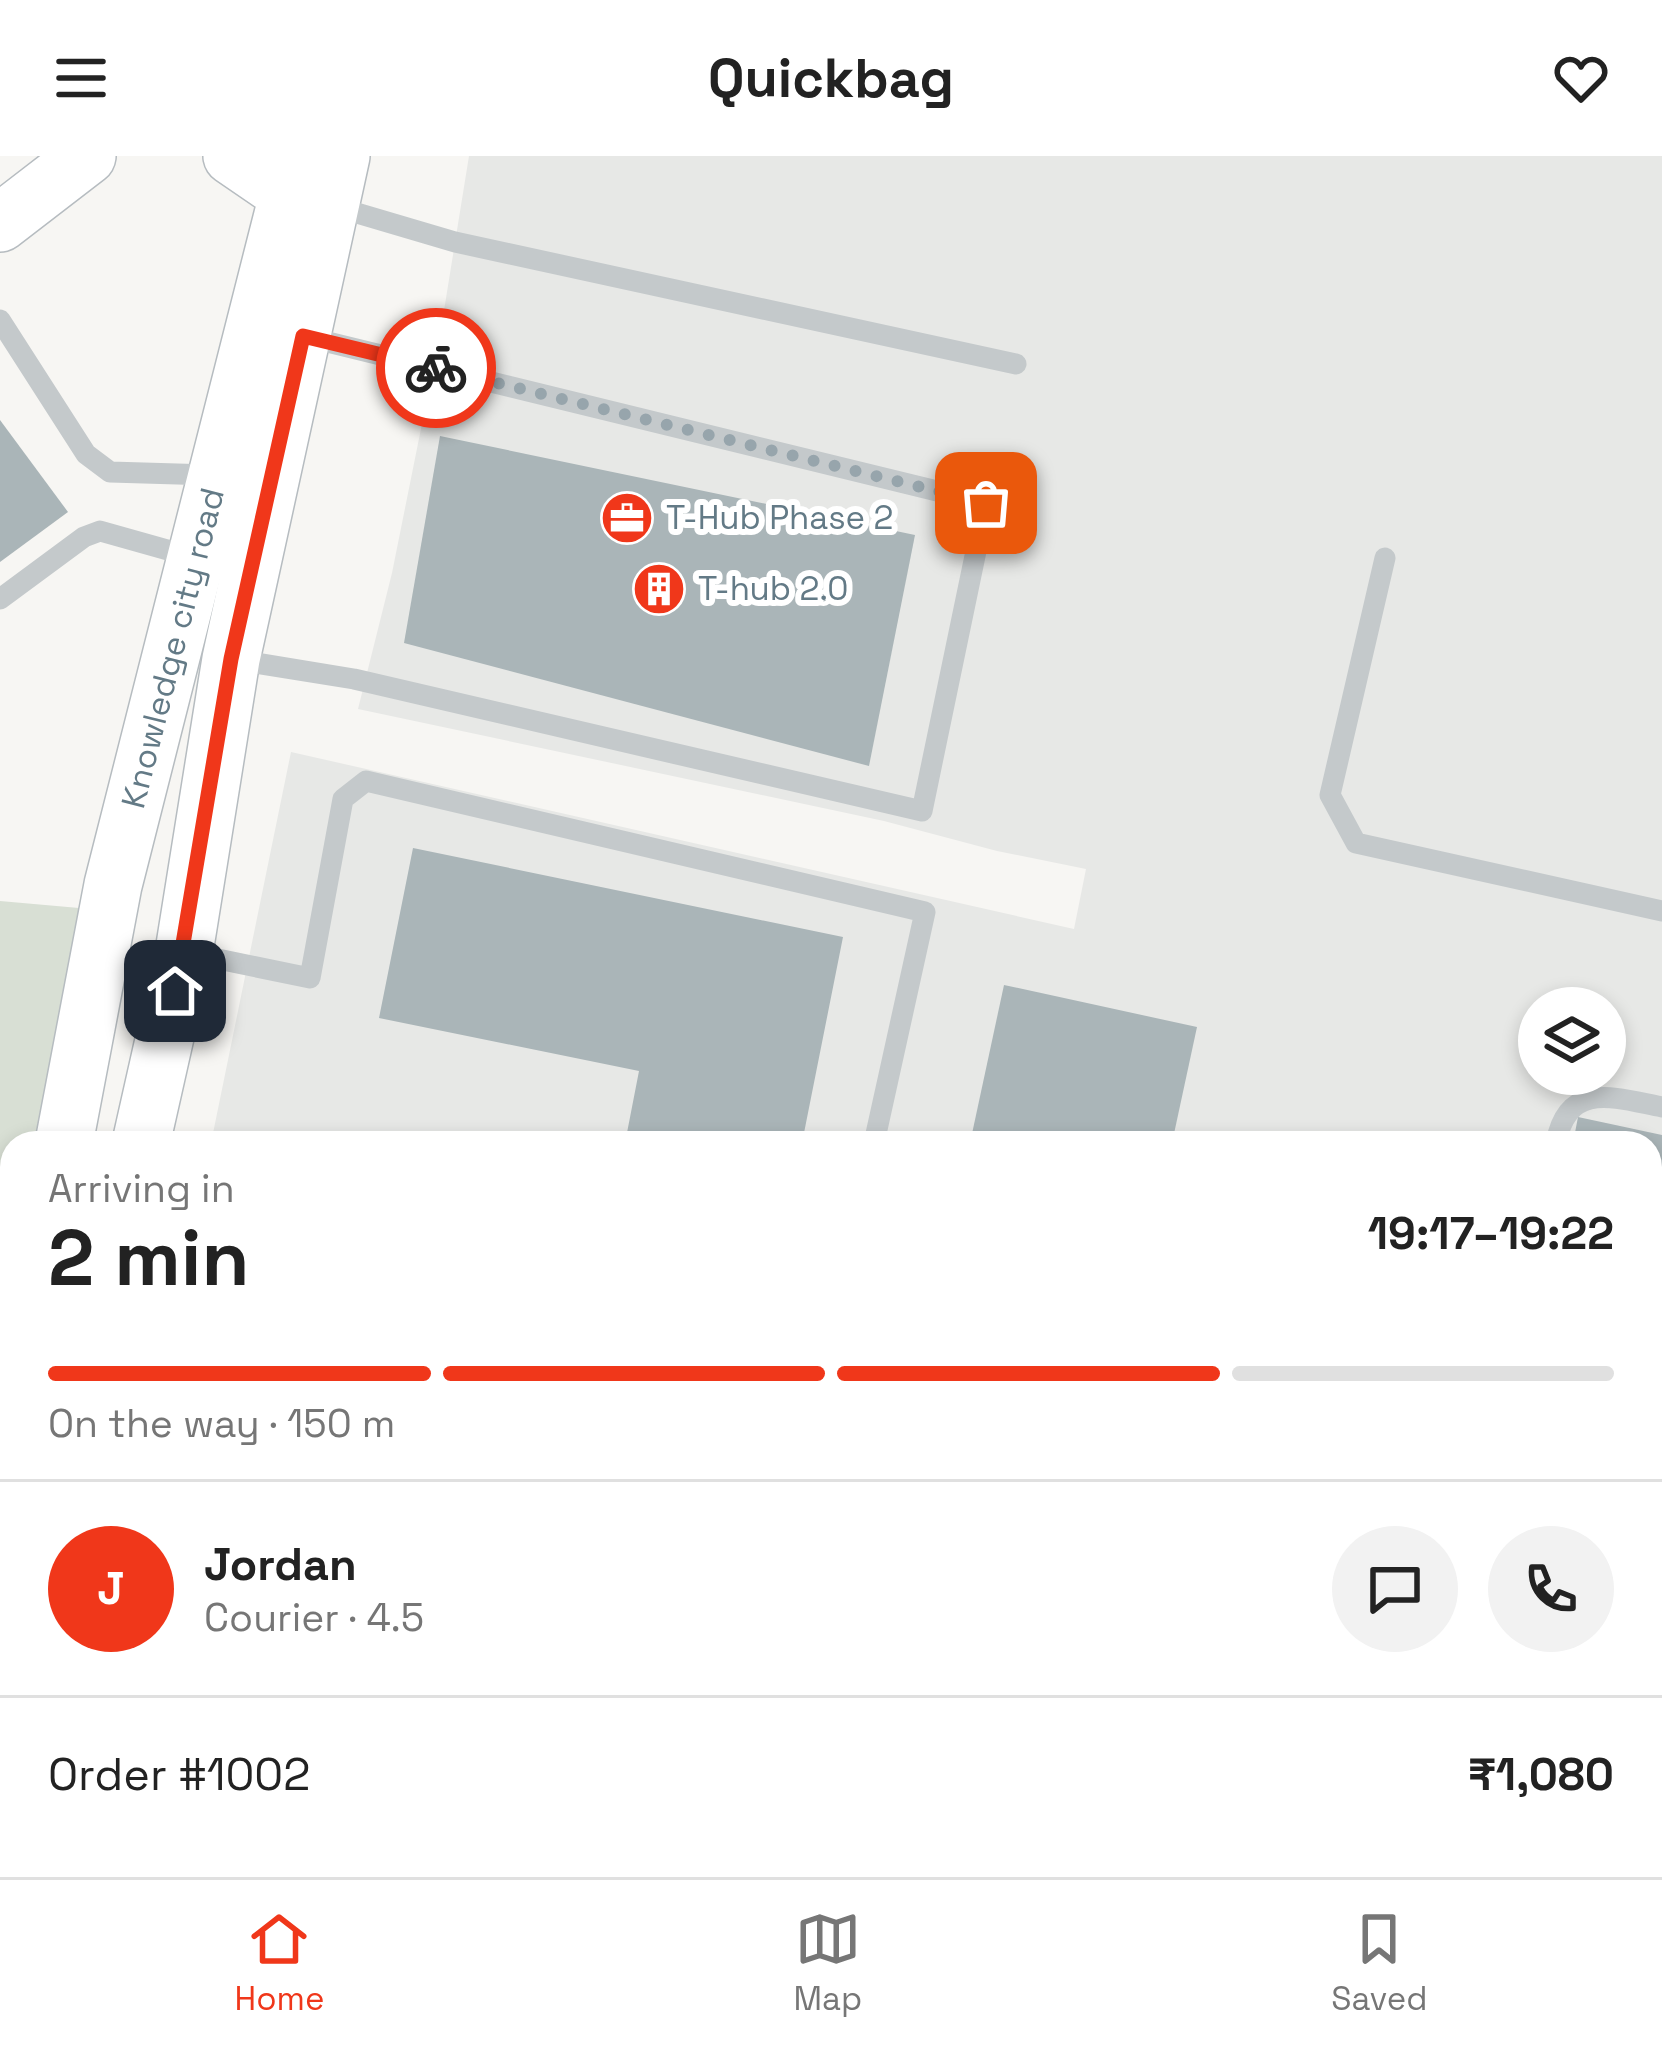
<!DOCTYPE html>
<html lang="en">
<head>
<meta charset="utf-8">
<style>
  :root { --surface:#fff; --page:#f2f2f2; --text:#222; --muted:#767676; --line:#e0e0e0; --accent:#f0371a }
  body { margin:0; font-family:"Space Grotesk",sans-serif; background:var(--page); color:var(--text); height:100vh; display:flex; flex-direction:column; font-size:45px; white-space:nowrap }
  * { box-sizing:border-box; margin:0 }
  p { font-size:39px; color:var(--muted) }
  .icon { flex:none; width:66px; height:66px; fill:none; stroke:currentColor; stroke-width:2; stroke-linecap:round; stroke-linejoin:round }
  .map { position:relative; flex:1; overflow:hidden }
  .side { position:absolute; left:0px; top:975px; width:1662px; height:747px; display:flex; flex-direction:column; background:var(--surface); border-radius:36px 36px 0 0; box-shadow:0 6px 18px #0003 }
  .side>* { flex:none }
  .buttons { position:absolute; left:1518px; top:831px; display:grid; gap:24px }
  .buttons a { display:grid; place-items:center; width:108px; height:108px; border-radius:50%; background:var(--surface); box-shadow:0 6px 18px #0003; font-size:60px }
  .pin { position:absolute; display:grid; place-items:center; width:102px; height:102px; color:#fff; margin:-51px; border-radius:24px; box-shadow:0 6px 18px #0006 }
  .courier { position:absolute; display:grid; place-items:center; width:120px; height:120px; margin:-60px; border:9px solid #f0371a; border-radius:50%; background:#fff; color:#222; box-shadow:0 3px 15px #0007 }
  .summary em { font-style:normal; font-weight:600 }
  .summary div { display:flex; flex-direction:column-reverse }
  .summary { display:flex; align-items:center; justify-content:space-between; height:204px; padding:0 48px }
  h1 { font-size:78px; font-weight:600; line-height:90px }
  .bar { display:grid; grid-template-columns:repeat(4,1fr); gap:18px 12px; align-content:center; height:144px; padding:0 48px }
  .bar i { height:15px; border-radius:9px; background:var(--line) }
  .bar .active { background:var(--accent) }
  .bar p { grid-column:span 4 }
  .line { display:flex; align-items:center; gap:30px; padding:0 48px; border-top:3px solid var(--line) }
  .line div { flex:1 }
  .round { display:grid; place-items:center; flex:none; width:126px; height:126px; border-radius:63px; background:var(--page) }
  header { display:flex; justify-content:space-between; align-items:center; height:156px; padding:0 48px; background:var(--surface); font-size:54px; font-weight:600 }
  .tabs { display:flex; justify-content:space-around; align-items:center; height:168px; border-top:3px solid var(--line); background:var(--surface); font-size:33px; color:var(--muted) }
  .tabs a { display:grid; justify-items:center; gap:6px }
  .tabs .active { color:var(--accent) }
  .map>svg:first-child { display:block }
  .built { fill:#e7e8e6; fill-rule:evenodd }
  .green { fill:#d8dfd4 }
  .building { fill:#aab5b8 }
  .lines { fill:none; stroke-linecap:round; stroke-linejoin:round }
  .secondary-casing { stroke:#b6bcc0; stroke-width:60 }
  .lane { stroke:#c4c9cb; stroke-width:21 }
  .secondary { stroke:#fff; stroke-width:57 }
  .done { stroke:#97a5ac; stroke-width:12; stroke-dasharray:0 21.6 }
  .route { stroke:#f0371a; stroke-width:15 }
  .labels { text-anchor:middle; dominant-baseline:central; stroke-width:12; stroke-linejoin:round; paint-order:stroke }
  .poi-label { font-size:33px; fill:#637a86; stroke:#fff; text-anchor:start }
  .street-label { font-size:33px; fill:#637a86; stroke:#fff }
</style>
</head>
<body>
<header><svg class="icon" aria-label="menu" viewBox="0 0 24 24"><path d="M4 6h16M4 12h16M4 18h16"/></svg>Quickbag<svg class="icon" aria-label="heart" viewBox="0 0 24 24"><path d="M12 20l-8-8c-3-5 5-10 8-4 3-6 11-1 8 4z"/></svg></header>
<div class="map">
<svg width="1662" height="1721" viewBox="0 0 1662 1721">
  <rect width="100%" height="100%" fill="#f7f6f3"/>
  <!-- built -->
  <path class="built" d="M469,0H1662V1721H62L64,1710H1650V987H211L291,596L1074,773L1086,713L997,695L884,665L358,553L392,417L441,173ZM1539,852H1605V918H1539Z"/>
  <!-- green -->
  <polygon class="green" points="0,745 79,752 42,987 12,987 12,1169 0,1221"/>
  <!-- building -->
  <g class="building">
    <polygon points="0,264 68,356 0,406"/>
    <polygon points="440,280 915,379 869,610 404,487"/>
    <polygon points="413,692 843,781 802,987 625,987 639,915 379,862"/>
    <polygon points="1004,829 1197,871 1172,987 970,987"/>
    <polygon points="1578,961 1662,979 1662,1432 1650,1429 1650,987 1573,987"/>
    <polygon points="1650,1706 1662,1708 1662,1721 955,1721 957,1710 1650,1710"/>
    <polygon points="82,1710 272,1710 270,1721 80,1721"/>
    <polygon points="552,1710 740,1710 737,1721 550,1721"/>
  </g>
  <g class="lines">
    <!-- secondary casing -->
    <g class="secondary-casing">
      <g id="secondary">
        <polyline points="232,0 289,39"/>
        <polyline points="0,67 87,0"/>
        <path id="s1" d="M64,987L113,729L298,0"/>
        <polyline points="141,987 184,796 231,503 341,0"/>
        <polyline points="0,1323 12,1259"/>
        <polyline points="0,1685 12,1627"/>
      </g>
    </g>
    <!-- lane -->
    <g class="lane">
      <polyline points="333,50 455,86 1016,208"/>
      <polyline points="0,164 86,298 110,316 211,319"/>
      <polyline points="1385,402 1330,639 1356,687 1662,755"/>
      <polyline points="0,443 84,381 100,375 196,402"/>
      <polyline points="231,503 354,523 922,655 986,347 303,180"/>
      <polyline points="184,796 310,822 343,643 366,625 925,756 874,987"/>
      <path d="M1556,987C1568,924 1615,942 1662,951"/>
      <polyline points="1650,1460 1662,1463"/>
      <polyline points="1650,1609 1662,1612"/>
      <polyline points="810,1721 812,1710"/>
      <polyline points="869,1721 872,1710"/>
    </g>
    <!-- secondary -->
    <use href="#secondary" class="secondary"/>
  </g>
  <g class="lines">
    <!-- done -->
    <polyline class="done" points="436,212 986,347"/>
    <!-- route -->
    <polyline class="route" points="175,835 231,503 303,180 436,212"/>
  </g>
  <!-- icons -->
  <defs>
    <g id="office-disc" transform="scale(2.7)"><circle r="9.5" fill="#f0371a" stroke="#fff"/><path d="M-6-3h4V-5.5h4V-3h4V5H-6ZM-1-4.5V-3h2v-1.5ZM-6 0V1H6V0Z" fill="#fff"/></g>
    <g id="building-disc" transform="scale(2.7)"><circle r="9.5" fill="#f0371a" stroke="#fff"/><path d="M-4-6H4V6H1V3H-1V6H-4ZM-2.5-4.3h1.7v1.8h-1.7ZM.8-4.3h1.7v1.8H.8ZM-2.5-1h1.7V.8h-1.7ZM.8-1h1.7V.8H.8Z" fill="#fff"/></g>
  </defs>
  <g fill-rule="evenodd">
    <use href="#office-disc" x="627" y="362"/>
    <use href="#building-disc" x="659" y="433"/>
  </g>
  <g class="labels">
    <!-- poi labels -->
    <g class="poi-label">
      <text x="666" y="362">T-Hub Phase 2</text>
      <text x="698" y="433">T-hub 2.0</text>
    </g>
    <!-- street labels -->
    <g class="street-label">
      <text stroke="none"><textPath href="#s1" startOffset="507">Knowledge city road</textPath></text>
    </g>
  </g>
</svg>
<div class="buttons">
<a><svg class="icon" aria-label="layers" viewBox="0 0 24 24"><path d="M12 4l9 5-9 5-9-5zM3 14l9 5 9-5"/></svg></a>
</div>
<div class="pin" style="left:986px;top:347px;background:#ea580c"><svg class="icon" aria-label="bag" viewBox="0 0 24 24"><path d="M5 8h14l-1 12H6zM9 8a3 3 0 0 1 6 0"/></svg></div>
<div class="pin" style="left:175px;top:835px;background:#1f2937"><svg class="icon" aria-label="home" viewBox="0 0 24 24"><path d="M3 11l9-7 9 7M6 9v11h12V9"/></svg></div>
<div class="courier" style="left:436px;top:212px"><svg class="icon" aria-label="bike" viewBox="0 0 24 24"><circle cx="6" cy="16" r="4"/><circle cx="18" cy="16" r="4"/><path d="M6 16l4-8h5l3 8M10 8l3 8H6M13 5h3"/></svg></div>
<section class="side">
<div class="summary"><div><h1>2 min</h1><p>Arriving in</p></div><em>19:17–19:22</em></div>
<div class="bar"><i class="active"></i><i class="active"></i><i class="active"></i><i></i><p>On the way · 150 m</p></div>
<div class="line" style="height:216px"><b class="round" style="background:var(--accent);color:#fff">J</b><div><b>Jordan</b><p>Courier · 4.5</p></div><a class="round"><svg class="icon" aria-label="chat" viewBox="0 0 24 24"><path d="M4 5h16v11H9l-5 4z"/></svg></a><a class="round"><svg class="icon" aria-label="phone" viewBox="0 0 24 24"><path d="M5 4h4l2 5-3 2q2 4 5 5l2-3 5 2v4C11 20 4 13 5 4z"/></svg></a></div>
<div class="line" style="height:156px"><div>Order #1002</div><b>₹1,080</b></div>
</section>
</div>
<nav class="tabs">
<a class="active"><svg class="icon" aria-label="home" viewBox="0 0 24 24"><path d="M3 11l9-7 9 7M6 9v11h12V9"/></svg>Home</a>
<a><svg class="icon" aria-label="map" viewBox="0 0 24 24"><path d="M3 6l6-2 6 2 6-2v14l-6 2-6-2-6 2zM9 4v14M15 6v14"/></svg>Map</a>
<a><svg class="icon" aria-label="saved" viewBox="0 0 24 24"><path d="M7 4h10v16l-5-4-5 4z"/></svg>Saved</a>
</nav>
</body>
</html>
